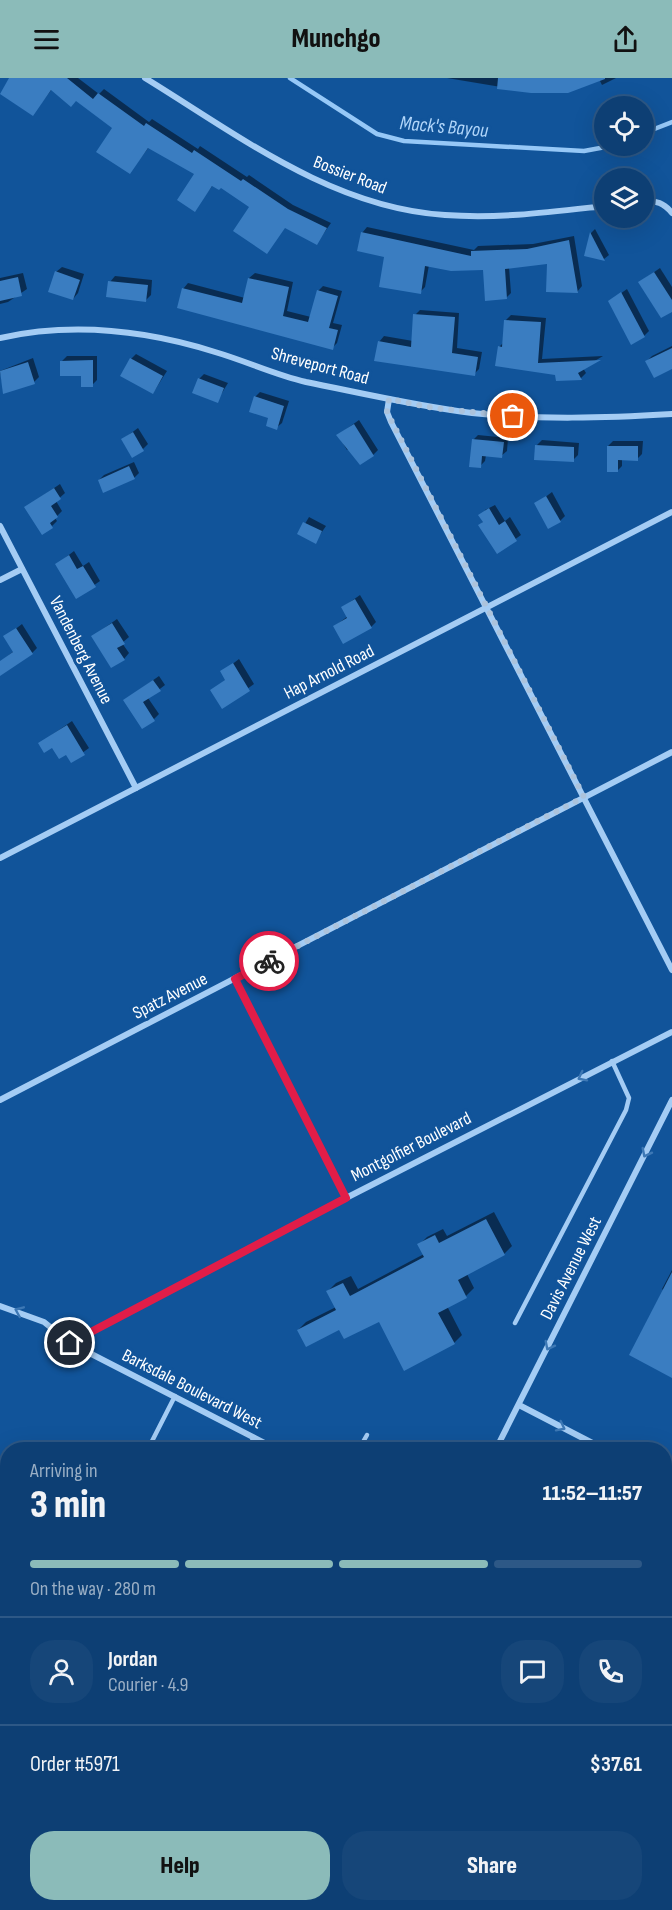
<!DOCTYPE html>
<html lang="en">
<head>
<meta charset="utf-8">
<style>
  :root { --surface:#0d3f74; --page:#164679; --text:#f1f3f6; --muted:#9aafc5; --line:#2d5886; --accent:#8bbbb9 }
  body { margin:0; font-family:"Sofia Sans Condensed",sans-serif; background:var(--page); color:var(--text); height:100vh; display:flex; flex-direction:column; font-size:22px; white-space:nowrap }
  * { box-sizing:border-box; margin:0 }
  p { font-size:20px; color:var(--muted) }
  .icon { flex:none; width:33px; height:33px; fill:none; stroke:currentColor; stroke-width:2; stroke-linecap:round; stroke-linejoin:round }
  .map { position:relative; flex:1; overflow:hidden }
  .details { position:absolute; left:0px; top:1364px; width:672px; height:470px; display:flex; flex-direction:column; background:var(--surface); border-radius:24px 24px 0 0; box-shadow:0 6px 24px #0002,0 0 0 2px var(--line) }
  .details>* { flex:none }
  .buttons { position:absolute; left:594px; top:18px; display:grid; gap:12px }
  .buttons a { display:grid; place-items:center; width:60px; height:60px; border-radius:50%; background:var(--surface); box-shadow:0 6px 24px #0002,0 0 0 2px var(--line); font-size:30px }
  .pin { position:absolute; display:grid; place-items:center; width:51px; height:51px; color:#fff; margin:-26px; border:3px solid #fff; border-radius:50%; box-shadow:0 2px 6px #0007 }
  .courier { position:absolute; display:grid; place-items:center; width:60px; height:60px; margin:-30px; border:4px solid #e11d48; border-radius:50%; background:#fff; color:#222; box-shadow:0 2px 8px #0007 }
  .overview em { font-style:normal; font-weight:800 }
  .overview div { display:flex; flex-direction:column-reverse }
  .overview { display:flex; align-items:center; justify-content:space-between; height:102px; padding:0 30px }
  h1 { font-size:39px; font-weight:800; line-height:45px }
  .bar { display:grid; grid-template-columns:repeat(4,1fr); gap:9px 6px; align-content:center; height:72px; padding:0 30px }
  .bar i { height:8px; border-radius:4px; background:var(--line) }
  .bar .active { background:var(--accent) }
  .bar p { grid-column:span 4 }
  .line { display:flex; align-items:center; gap:15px; padding:0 30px; border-top:2px solid var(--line) }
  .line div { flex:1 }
  .round { display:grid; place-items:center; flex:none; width:63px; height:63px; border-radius:24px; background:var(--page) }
  .cta { display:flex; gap:12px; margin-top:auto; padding:12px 30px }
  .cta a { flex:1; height:69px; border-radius:24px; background:var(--accent); color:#111; font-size:24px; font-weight:800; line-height:69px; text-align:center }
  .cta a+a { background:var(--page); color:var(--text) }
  header { display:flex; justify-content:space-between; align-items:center; height:78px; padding:0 30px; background:var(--accent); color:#111; font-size:27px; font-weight:800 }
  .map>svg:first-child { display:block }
  .shadow { fill:#0007 }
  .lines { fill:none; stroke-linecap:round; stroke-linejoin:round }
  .stream { stroke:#96c8f7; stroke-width:4.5 }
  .building { fill:#3a7dc1 }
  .lane { stroke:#a4ccf4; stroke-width:4.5 }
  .street { stroke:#a4ccf4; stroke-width:6 }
  .oneway { stroke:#3d78b5 }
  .done { stroke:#acc3dc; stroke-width:6; stroke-dasharray:0 10.8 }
  .route { stroke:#e11d48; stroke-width:8 }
  .labels { text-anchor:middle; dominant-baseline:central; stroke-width:6; stroke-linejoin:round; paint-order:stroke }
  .street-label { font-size:18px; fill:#fff; stroke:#11549a }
  .water-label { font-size:20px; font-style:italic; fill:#b1d6fa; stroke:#11549a }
</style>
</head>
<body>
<header><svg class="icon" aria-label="menu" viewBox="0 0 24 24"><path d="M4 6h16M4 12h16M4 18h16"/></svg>Munchgo<svg class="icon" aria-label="share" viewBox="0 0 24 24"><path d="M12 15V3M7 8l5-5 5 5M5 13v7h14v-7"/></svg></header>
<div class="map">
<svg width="672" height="1832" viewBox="0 0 672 1832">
  <rect width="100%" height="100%" fill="#11549a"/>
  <!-- shadow -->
  <g class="shadow">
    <polygon points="11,0 78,0 99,16 104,11 149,44 152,41 198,71 200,68 247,99 249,97 293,127 331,145 317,165 221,108 213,107 194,132 196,96 149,69 130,94 114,49 76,22 52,11 33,36"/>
    <polygon points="447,0 616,0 602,7 599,1 531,14"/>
    <polygon points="367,149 474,172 478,168 533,166 574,158 582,208 577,214 548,184 509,189 511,215 506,220 484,191 429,187 425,209 420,214 362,155"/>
    <polygon points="595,151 609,177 604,181 586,177 591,155"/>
    <polygon points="62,189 84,196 78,215 73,221 56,194"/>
    <polygon points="660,190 672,209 672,232 640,204"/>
    <polygon points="23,195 27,211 8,224 0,226 0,200"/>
    <polygon points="255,195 293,204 287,233 311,239 318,213 323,208 342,213 333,245 342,247 337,265 332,270 183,211 188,205 245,220 249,200"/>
    <polygon points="115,198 152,202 151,217 146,222 110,204"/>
    <polygon points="627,211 649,253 644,258 610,223"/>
    <polygon points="420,232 459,235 457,270 482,274 479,291 474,296 379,264 384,258 413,263 415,237"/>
    <polygon points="511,237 546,240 542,281 603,278 583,290 586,295 581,300 557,301 557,295 499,269 504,264 506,242"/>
    <polygon points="672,268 672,290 647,283 652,278"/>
    <polygon points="136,276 167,293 153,315 131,281"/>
    <polygon points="67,278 97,278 97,302 92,307 82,296 62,283"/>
    <polygon points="33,280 39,299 34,304 4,314 0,293"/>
    <polygon points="204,296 228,305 217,323 199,301"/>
    <polygon points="260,314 289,323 282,345 276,350 255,319"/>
    <polygon points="359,342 378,372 373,377 351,370 347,372 338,357"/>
    <polygon points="138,350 148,366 143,371 123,361"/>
    <polygon points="478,357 508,360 507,373 501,378 486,377 485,383 480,388 473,362"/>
    <polygon points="542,362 579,365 578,377 573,382 536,368"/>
    <polygon points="613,363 643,363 642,376 637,381 622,381 622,388 617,393 608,368"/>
    <polygon points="134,384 139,395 134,400 99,402 104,397"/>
    <polygon points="60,406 65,415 56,423 62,433 55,440 57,443 52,448 26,429"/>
    <polygon points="552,414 565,438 560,443 536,426"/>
    <polygon points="495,427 505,443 510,439 521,457 497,474 480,447 484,443 485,432"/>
    <polygon points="309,439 326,448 315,464 299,456"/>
    <polygon points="74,473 83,488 89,484 100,503 77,519 57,486"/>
    <polygon points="360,517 376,544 371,549 335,548 348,538 343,529"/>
    <polygon points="117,541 129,559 122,565 129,575 124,581 93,558"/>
    <polygon points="22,546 37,570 32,575 0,588 0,584 14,573 5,559"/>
    <polygon points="239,581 254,606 222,629 212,612 227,601 222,594"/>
    <polygon points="159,598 165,607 148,620 159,636 154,641 125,622"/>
    <polygon points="72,643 89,670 71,683 66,675 40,665"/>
    <polygon points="494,1134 512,1168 504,1176 467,1196 474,1210 466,1218 447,1228 462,1257 454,1265 379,1242 339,1250 298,1252 306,1244 336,1229 328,1213 336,1205 351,1198 358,1211 424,1176 419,1167 427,1159 443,1151 447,1158"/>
    <polygon points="672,1192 672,1298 664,1213 662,1211"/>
    <polygon points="664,1467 672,1471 672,1549 664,1545"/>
    <polygon points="8,1541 8,1560 0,1555"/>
    <polygon points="150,1826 191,1826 186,1832 162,1832"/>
  </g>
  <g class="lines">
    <!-- stream -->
    <g class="stream">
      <polyline points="290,0 377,56 404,63 584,73 611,68"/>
      <polyline points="644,55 672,44"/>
    </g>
  </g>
  <!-- building -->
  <g class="building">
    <polygon points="9,0 67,0 93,21 98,15 144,48 146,45 192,75 194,72 241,103 243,101 288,131 327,150 317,167 285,150 267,176 233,153 249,129 221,110 219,112 212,108 195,134 177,122 194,96 148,70 130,96 96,74 112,50 76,23 71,29 51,12 33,38 0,16"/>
    <polygon points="498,0 605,0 605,1 568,15 531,15 497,11"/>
    <polygon points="361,154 471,178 471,173 527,171 569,162 578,215 546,214 547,186 505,191 507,221 485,223 483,192 451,193 425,188 421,216 379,209 384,179 357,173"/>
    <polygon points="590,154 605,183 584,178"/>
    <polygon points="55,193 80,202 73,222 48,214"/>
    <polygon points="654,194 672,222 672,234 661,240 638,204"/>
    <polygon points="18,199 22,218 0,223 0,203"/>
    <polygon points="248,200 289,209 283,238 308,244 317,212 338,218 329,250 338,252 333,272 177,230 182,210 242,225"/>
    <polygon points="108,203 148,207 146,224 106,219"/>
    <polygon points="621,214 645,259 631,267 608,223"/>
    <polygon points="413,236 455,239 452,275 478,279 475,298 374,283 378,263 411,269"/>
    <polygon points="504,242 541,244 538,285 601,282 578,295 582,302 556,303 555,297 495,288 498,268 502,269"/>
    <polygon points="672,270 672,291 654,300 645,283"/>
    <polygon points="130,280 163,298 153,316 120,298"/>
    <polygon points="93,282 93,309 81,309 81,298 60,298 60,283"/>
    <polygon points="28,284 35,306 3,316 0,293"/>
    <polygon points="198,300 224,310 218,325 192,315"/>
    <polygon points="254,318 284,328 277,352 266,348 268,340 249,334"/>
    <polygon points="354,346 374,378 360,387 336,357"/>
    <polygon points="133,354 144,373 132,380 121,361"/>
    <polygon points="472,361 504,364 502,380 482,378 481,390 469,389"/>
    <polygon points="535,367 574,369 574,384 534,382"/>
    <polygon points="607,368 638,368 638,383 618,382 618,394 607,394"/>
    <polygon points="129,388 135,401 103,415 98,402"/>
    <polygon points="54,410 61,421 51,428 58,439 50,445 53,450 42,457 24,429"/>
    <polygon points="546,418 561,444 548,451 534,425"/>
    <polygon points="489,430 499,447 505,443 517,463 497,476 478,447 483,444 478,437"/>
    <polygon points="303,444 322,453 316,466 297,456"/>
    <polygon points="69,477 77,491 83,488 96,509 76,521 55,486"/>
    <polygon points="355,521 372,550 343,566 333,548 347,540 341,529"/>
    <polygon points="112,545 125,566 117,570 125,582 111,590 91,558"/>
    <polygon points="16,550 33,576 0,598 0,583 13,574 3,558"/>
    <polygon points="233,585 250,613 222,631 210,612 225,602 220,593"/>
    <polygon points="153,602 161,613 143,624 155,643 142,651 123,622"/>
    <polygon points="67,647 85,677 71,685 66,677 59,681 52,670 44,675 38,665"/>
    <polygon points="486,1141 505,1177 458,1202 467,1220 438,1235 455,1266 404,1293 379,1244 344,1261 339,1252 306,1269 297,1252 336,1232 326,1213 343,1205 350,1218 424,1179 417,1166 435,1157 439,1165"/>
    <polygon points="672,1194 672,1300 629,1277"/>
  </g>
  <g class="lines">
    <!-- lane -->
    <g class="lane">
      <polyline points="515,1245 626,1032 629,1020 612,983"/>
      <polyline points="148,1371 175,1318"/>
      <polyline points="248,1371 254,1359"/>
      <polyline points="359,1371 367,1357"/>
    </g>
    <!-- street -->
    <g class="street">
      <path d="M145,0C238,57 332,130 445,137C499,141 551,134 604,128"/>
      <path d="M644,124C656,122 664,125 672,135"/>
      <path d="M0,260C72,244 145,252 215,274C246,283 275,297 306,304C361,315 416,328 472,335C539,342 605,340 672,336"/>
      <polyline points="389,321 387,334 391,344 672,892"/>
      <polyline points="0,448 136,710"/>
      <polyline points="0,502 22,491"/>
      <polyline points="0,780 672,434"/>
      <polyline points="235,901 346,1120"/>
      <polyline points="0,1022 672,674"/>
      <polyline points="0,1228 44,1244 70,1265 276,1371"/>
      <polyline points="70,1265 346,1120 672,954"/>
      <polyline points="519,1327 604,1371"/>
      <polyline points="496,1371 672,1022"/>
      <polyline points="664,1402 672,1406"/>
      <polyline points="0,1471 8,1475"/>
      <polyline points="664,1572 672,1576"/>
      <polyline points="0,1701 8,1753"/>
      <polyline points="664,1746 672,1731"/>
      <polyline points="0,1770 8,1769"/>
      <polyline points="18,1826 19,1832"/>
      <polyline points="365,1826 377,1832"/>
      <polyline points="256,1832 260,1826"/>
      <polyline points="620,1832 623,1826"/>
    </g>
  </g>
  <!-- one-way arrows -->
  <defs><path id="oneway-chevron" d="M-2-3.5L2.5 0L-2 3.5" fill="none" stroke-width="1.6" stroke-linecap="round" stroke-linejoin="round" transform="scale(1.5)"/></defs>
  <g class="oneway">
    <use href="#oneway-chevron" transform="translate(582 999) rotate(153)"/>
    <use href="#oneway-chevron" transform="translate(646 1075) rotate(117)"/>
    <use href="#oneway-chevron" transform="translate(19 1233) rotate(-157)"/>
    <use href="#oneway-chevron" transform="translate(549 1268) rotate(117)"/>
    <use href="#oneway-chevron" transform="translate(561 1349) rotate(27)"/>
  </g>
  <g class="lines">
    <!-- done -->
    <polyline class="done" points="269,883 584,719 387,334 389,321 433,330 513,338"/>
    <!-- route -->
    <polyline class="route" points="70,1265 346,1120 235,901 269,883"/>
  </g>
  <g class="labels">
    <!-- street labels -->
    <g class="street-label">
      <text transform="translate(350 97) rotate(21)">Bossier Road</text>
      <text transform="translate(320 288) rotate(15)">Shreveport Road</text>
      <text transform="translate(81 572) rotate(63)">Vandenberg Avenue</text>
      <text transform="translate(329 594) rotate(-27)">Hap Arnold Road</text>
      <text transform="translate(170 918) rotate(-27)">Spatz Avenue</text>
      <text transform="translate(411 1069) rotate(-27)">Montgolfier Boulevard</text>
      <text transform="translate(571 1190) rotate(-63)">Davis Avenue West</text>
      <text transform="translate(192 1311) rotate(27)">Barksdale Boulevard West</text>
    </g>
    <!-- water labels -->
    <g class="water-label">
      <text transform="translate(444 49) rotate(5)">Mack's Bayou</text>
    </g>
  </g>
</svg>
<div class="buttons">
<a><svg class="icon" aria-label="locate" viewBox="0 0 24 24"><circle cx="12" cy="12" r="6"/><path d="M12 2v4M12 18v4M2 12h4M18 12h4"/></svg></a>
<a><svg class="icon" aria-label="layers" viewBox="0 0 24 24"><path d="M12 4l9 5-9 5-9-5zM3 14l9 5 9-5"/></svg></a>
</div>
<div class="pin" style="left:513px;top:338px;background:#ea580c"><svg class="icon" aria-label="bag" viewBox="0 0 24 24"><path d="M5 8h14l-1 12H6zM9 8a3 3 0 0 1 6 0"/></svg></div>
<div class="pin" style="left:70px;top:1265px;background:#1f2937"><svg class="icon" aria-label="home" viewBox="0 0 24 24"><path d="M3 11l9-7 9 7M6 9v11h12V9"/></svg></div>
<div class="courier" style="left:269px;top:883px"><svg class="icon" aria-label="bike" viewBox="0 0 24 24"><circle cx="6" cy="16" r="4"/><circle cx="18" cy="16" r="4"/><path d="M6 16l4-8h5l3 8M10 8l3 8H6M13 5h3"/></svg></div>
<section class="details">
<div class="overview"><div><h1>3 min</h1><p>Arriving in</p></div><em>11:52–11:57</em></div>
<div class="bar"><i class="active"></i><i class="active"></i><i class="active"></i><i></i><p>On the way · 280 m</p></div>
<div class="line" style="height:108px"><a class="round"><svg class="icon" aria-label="person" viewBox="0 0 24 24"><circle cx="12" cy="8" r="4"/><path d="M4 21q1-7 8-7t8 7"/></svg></a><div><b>Jordan</b><p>Courier · 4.9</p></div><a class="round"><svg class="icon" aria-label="chat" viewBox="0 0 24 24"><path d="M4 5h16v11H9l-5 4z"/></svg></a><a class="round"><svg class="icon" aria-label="phone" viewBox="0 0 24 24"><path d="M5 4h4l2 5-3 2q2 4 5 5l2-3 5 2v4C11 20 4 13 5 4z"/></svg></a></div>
<div class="line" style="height:78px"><div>Order #5971</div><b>$37.61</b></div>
<div class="cta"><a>Help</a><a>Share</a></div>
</section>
</div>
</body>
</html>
